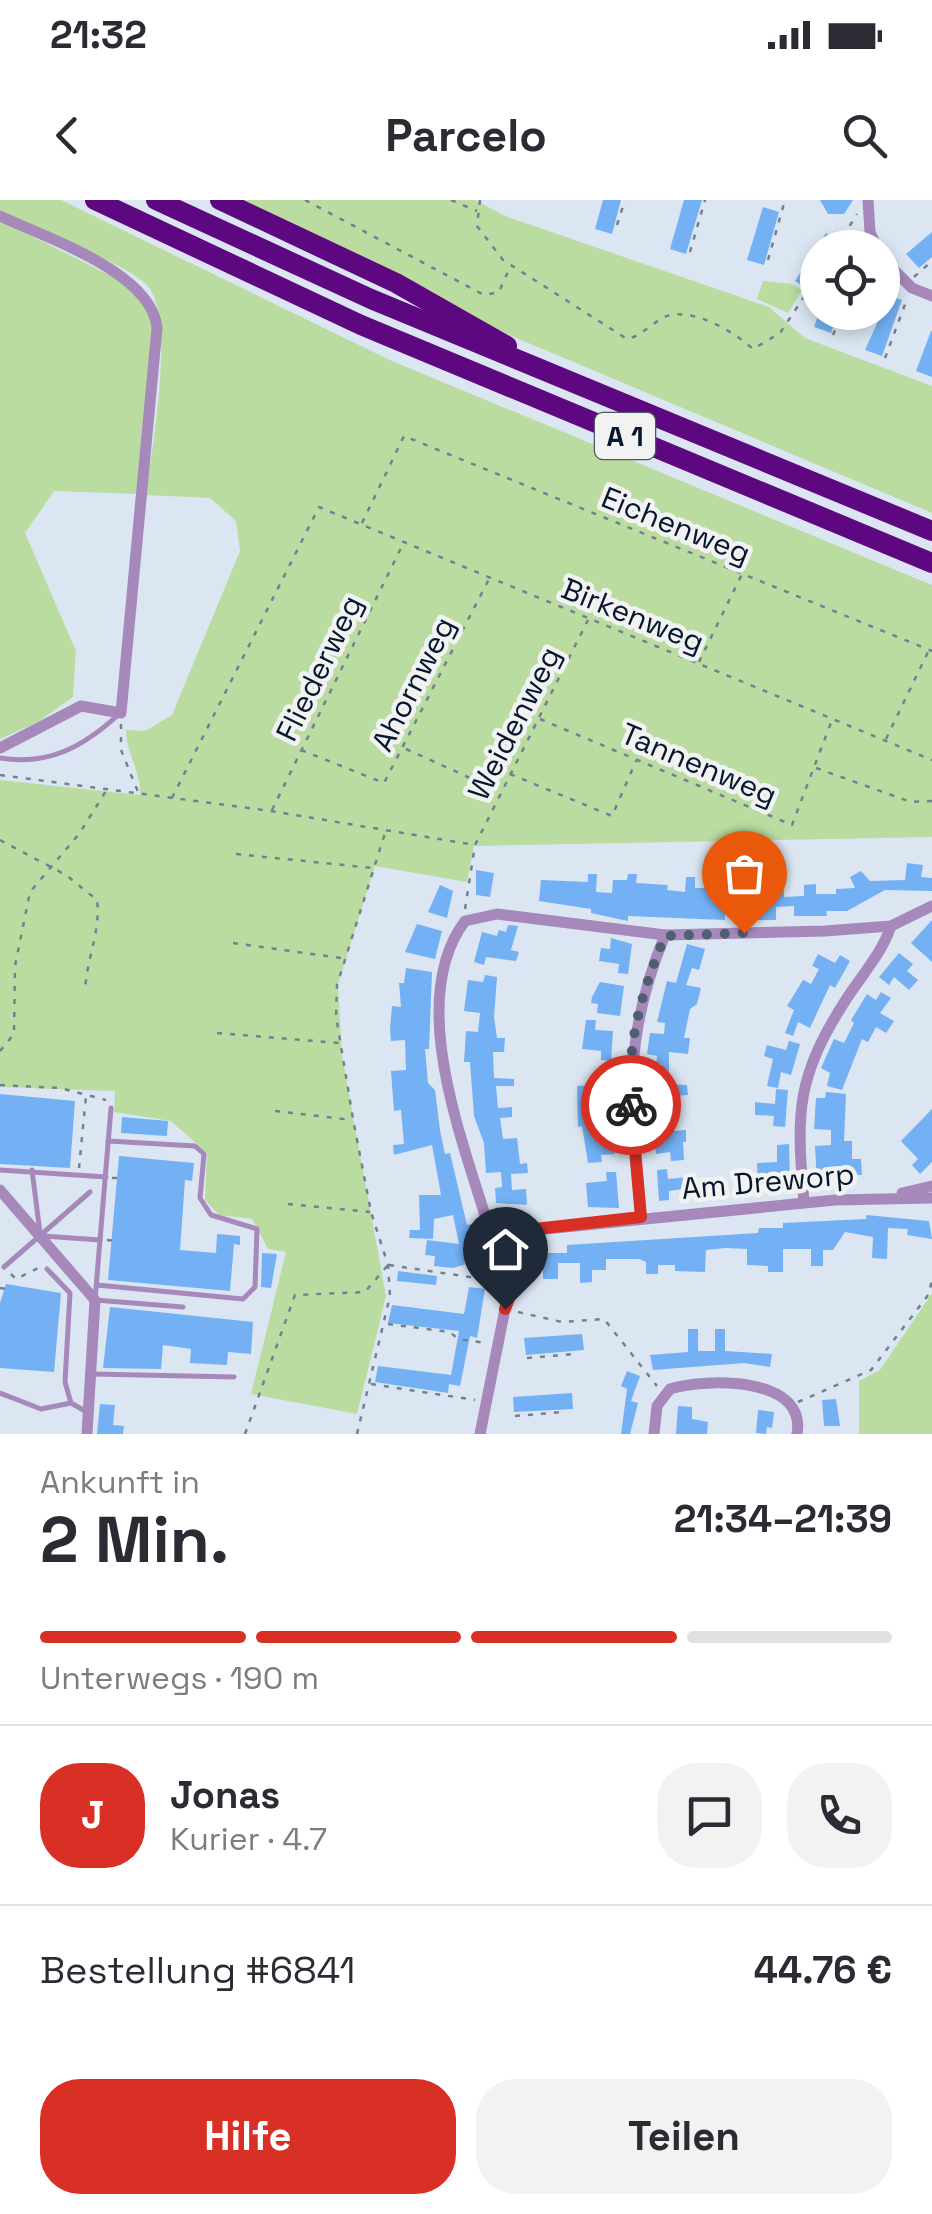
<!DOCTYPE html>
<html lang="de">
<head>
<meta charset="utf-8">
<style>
  :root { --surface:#fff; --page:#f2f2f3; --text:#2b2b33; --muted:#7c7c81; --line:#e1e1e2; --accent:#d93025 }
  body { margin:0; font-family:"Space Grotesk",sans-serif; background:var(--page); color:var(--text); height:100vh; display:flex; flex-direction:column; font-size:38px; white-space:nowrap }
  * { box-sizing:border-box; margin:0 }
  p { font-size:32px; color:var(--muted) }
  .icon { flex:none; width:55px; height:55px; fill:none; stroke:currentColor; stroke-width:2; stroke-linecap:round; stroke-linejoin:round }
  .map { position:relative; height:1234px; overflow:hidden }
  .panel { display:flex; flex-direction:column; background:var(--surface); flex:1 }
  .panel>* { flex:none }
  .tools { position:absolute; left:800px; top:30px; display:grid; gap:20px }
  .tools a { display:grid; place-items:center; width:100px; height:100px; border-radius:50%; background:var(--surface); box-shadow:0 5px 15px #0003; font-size:50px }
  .pin { position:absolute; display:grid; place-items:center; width:85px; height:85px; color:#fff; margin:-102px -42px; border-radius:50% 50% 50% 0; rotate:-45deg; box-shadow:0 0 10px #0007 }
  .pin .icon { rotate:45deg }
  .courier { position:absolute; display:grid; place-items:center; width:100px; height:100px; margin:-50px; border:8px solid #d93025; border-radius:50%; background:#fff; color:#222; box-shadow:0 2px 12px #0007 }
  .summary em { font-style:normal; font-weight:700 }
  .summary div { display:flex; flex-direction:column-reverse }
  .summary { display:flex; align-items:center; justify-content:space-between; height:170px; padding:0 40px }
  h1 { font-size:65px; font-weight:700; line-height:75px }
  .bar { display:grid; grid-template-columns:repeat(4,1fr); gap:15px 10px; align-content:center; height:120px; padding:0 40px }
  .bar i { height:12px; border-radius:8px; background:var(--line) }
  .bar .active { background:var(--accent) }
  .bar p { grid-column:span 4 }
  .line { display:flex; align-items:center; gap:25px; padding:0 40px; border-top:2px solid var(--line) }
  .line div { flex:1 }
  .round { display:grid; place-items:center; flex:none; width:105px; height:105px; border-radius:40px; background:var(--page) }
  .action { display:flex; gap:20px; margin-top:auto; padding:20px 40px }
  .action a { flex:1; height:115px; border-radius:40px; background:var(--accent); color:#fff; font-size:40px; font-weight:700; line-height:115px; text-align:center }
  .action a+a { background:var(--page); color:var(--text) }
  .status { display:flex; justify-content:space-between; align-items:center; height:70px; padding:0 50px; background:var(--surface); direction:ltr }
  .status svg { height:28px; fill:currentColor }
  header { display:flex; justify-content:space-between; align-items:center; height:130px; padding:0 40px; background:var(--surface); font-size:45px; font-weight:700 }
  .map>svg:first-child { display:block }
  .green { fill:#bbdca1 }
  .building { fill:#73b1f4 }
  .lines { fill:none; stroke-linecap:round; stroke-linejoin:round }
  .path { stroke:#728191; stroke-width:2.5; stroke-dasharray:5 8; stroke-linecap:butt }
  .service { stroke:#a688ba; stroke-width:5 }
  .minor { stroke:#a688ba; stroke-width:11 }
  .motorway { stroke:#5d0880; stroke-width:20 }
  .done { stroke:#4f5f71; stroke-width:10; stroke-dasharray:0 18 }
  .route { stroke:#d93025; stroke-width:12 }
  .labels { text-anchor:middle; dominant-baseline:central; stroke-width:9; stroke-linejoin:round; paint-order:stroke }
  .shield { fill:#f2f2f2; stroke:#4b5967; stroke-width:2.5 }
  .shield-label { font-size:28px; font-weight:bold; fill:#04172c }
  .street-label { font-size:30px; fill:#04172c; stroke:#f2f2f2 }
</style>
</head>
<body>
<div class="status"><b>21:32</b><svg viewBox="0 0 49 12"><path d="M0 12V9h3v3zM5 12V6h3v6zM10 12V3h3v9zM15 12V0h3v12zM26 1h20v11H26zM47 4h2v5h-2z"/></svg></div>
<header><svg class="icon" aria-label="back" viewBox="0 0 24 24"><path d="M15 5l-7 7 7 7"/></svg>Parcelo<svg class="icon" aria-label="search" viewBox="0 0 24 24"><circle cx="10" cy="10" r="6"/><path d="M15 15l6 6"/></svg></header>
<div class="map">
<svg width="932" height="1234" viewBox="0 0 932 1234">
  <rect width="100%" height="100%" fill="#dbe6f2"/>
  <!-- green -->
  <g class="green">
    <path d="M0,0H61L392,161L932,385V637L474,646L467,682L375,666L338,784L342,856L386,1096L357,1214L251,1194L286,1052L268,1049L252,1019L219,1015L205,1000L207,953L171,921L114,912L115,891L0,887V580L140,595C142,575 126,552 126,530L145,531L172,515L240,351L236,321L210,298L146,295C151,251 178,113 145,83C119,61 35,28 0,10Z"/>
    <polygon points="235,0 475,0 505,16 769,107 805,138 932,186 932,313 502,132"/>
    <polygon points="0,20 123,82 139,94 153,121 136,294 54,291 25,333 76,451 73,497 38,522 0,539"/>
    <polygon points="763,81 792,84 802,90 788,113 757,99"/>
    <polygon points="932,1093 932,1234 859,1234 859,1181 880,1170"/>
  </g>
  <!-- building -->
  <g class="building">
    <polygon points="603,0 621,0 612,34 595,29"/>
    <polygon points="684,0 702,0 686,54 670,49"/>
    <polygon points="820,0 853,0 844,14 828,14"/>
    <polygon points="763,7 779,12 764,65 747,60"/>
    <polygon points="932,32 932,57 919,68 906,54"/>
    <polygon points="826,33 834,39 829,48 818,48 818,65 804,87 795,81"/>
    <polygon points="885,94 902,100 882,156 865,150 882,112"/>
    <polygon points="819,112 838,112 831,133 814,127"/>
    <polygon points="931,131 932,131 932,177 916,171"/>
    <polygon points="907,663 923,665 921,677 932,678 932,691 885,690 847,711 826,711 827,716 794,716 794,706 776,707 776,720 745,720 744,701 725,702 725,720 628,716 628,721 591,713 591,709 539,701 541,680 588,682 588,674 597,674 596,692 612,693 613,680 627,680 628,674 637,674 636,683 668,685 667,690 685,692 686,677 695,677 695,688 750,687 750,681 765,681 766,692 784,691 784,697 804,696 804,685 816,684 816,694 836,694 836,689 855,688 850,677 861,671 870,681 905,680"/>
    <polygon points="476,670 494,673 490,697 476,695"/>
    <polygon points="440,685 453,691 447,718 428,712"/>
    <polygon points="932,720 932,762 911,743"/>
    <polygon points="417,724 442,731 435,759 405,752"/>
    <polygon points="508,725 518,726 511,750 519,752 516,761 486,757 484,765 474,762 482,732 497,736 499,730 506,732"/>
    <polygon points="611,738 632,744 628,774 618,773 619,764 599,761 601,748 610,749"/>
    <polygon points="687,744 705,749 699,770 692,768 686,785 701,788 697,804 690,809 684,838 690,838 688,854 669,852 669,884 687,885 688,895 672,896 673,931 686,930 686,942 683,942 684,960 671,961 670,952 656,954 653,923 662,922 661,906 647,906 647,875 661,875 661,864 656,864 657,856 647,854 650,833 664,834 665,823 657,822 667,781 676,783"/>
    <polygon points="899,753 913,764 907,771 918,780 909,790 894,777 889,785 879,777"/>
    <polygon points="818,754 835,763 840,755 850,761 835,788 830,785 810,828 798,822 793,836 785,833 794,810 787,806 803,780 811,784 819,769 812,766"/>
    <polygon points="406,768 432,772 429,849 425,849 428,883 435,890 440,930 445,954 450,953 467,1025 472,1024 483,1059 453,1068 434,1066 435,1056 425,1055 427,1040 459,1044 453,1015 434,1019 433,1039 409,1038 410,1030 420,1030 419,995 441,995 432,945 394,955 393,945 404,944 401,910 394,911 391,871 406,870 405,840 391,841 390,829 392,806 401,807 399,783 404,783"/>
    <polygon points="485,775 497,777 494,817 497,838 505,838 504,852 493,852 494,878 514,879 514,886 496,886 498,908 512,907 512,917 500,918 503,939 517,938 520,964 527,963 528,973 511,974 512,990 526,989 527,1005 496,1003 495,988 502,987 501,972 486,973 484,943 474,916 470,862 464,862 466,831 478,832 480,813 464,811 468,780 483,782"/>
    <polygon points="600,782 624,786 620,816 597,813 598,804 591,803 592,797"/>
    <polygon points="881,792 891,798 880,813 894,821 886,833 876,827 868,842 862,839 842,890 827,886 830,873 821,868 834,839 844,843 854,823 851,820 867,794 876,800"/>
    <polygon points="586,820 596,820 595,830 613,831 611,861 601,860 601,851 582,849"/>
    <polygon points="789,841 800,844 791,875 781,872 778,888 767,886 773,859 764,856 767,845 786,850"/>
    <polygon points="608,876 609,907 588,907 589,924 612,922 615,954 601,955 602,962 588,963 582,926 578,927 577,886 597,885 597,877"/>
    <polygon points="776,889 788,890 785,927 773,926 774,916 755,915 755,902 775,904"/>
    <polygon points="826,892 846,894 844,941 852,941 852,959 861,959 862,975 828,974 828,983 817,983 815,946 831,945 831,930 814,929 816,898 825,898"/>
    <polygon points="0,894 75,901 70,968 0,964"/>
    <polygon points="932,909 932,962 920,974 912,965 918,959 901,941"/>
    <polygon points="122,917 168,921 167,936 121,933"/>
    <polygon points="789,944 790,982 758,983 757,963 777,962 777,945"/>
    <polygon points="119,956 194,963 192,981 185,980 180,1050 216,1053 217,1034 240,1036 240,1045 234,1044 230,1091 108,1080"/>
    <polygon points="667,969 668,979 689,977 690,988 669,991 669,1000 659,1001 657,970"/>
    <polygon points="606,972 616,972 619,1008 588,1007 586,983 607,981"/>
    <polygon points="866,1015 929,1021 932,1039 907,1035 908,1029 888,1028 887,1059 872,1058 873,1037 845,1032 833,1050 823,1050 823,1066 811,1066 811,1049 783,1049 783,1072 768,1072 768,1066 747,1065 747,1049 725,1048 706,1050 705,1072 675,1071 675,1065 658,1065 658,1074 646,1074 646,1062 639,1059 606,1059 606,1070 592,1070 592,1082 580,1083 580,1063 558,1063 558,1079 543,1079 543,1053 567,1053 567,1045 758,1033 759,1028 783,1028 783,1023 866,1019"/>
    <polygon points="262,1053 277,1054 271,1088 261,1087"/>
    <polygon points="398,1071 437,1076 436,1085 397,1081"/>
    <polygon points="6,1084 61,1093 54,1172 0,1168 0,1103"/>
    <polygon points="469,1087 485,1089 477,1138 470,1136 460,1186 449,1184 448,1193 375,1182 378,1166 451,1175 459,1131 388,1123 392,1105 464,1114"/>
    <polygon points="110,1107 253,1122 251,1154 228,1152 227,1165 190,1163 191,1149 163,1145 161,1169 103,1168"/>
    <polygon points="688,1129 698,1129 698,1151 715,1151 715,1129 725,1129 725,1151 772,1154 770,1167 744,1163 653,1170 650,1155 688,1152"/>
    <polygon points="582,1134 584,1150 526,1155 524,1138"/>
    <polygon points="627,1171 640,1176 631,1201 638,1203 630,1234 621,1234 627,1189 621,1186"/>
    <polygon points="572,1193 573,1209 514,1212 513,1197"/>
    <polygon points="836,1199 840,1226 824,1226 822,1200"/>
    <polygon points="100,1204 115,1205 113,1225 124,1226 123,1234 97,1234"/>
    <polygon points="678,1206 692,1207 692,1219 708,1222 707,1234 676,1234"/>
    <polygon points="758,1210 774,1212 772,1228 767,1227 766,1234 756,1233"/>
  </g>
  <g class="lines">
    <!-- path -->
    <g class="path">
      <polyline points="305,0 484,95 499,92 510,67"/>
      <polyline points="451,0 477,11"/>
      <path d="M480,0L477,26L503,60L627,139C643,136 655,119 670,115C698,110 734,132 753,149L780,133L818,76"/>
      <polyline points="617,25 625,0"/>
      <polyline points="836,48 857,14"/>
      <polyline points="690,52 705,0"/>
      <polyline points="768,60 785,0"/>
      <polyline points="914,77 932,61"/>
      <polyline points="833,135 842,112"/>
      <polyline points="885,158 907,99"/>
      <polyline points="362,323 404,236 932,451"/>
      <polyline points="699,462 742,374"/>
      <polyline points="540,519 792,625 832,520"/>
      <polyline points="121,524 121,550 138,592"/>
      <polyline points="886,539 928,452"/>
      <polyline points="406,549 499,591"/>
      <polyline points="301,550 384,583 489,379"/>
      <polyline points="816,568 911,602 932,601"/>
      <polyline points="510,574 612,616 636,561"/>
      <polyline points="0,575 271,611 475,645"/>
      <polyline points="172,598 319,307 932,560"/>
      <polyline points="272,610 403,344"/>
      <path d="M0,640L66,675L97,700C101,732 86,760 85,792"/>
      <polyline points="236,654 373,668"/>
      <polyline points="465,709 475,645 588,420"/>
      <polyline points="233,743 341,758"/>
      <polyline points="217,833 339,843"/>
      <polyline points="0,851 14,834 15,766 30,692 79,634 106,591"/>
      <polyline points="0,885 60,888 106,900"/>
      <polyline points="275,911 352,920"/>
      <polyline points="79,968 86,896"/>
      <polyline points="112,978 121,978"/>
      <polyline points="288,1004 370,1012"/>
      <polyline points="107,1040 116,1041"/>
      <polyline points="389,1065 490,1080"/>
      <polyline points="11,1074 16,1079 38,1068"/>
      <polyline points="0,1088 6,1089"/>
      <polyline points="518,1112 562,1122 604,1119 657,1186"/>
      <polyline points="388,1124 450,1132 458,1139 486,1143"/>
      <polyline points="527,1158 575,1154"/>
      <polyline points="371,1184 475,1200"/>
      <polyline points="798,1202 871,1170 929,1094 932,1079"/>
      <polyline points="515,1216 563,1212"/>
      <polyline points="245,1234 295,1095 365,1092 387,1066"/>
      <polyline points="357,1234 390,1096 388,1065 371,1012 353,919 336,816 337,785 386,630"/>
    </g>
    <!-- service -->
    <g class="service">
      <path d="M0,558C48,566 83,547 118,515"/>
      <polyline points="111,908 95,1100 183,1107"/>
      <polyline points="0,970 106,977"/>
      <polyline points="32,970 40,1033"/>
      <polyline points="43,1036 100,1040"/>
      <polyline points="4,1067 90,992"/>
      <polyline points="47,1069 70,1093 65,1182 71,1203 85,1211"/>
      <polyline points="97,1085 243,1099 255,1087 257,1029 211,1015 200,998 204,954 195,946 108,941"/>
      <polyline points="93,1174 234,1177"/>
      <polyline points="0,1193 41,1209 71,1203"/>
    </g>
    <!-- minor -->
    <g class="minor">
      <polyline points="868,0 870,32 877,48"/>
      <path d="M0,16C46,38 152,72 157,128L121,513L81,506L0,548"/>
      <polyline points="882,58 912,88 932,96"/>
      <polyline points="0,990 95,1100 87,1234"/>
      <polyline points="902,993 932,986"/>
      <path d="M804,1002C796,911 796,877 847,798C862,775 882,753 891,726"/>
      <path d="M641,1017C631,906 621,842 665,735"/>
      <polyline points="489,1030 515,1032 835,1000 932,998"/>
      <path d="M506,1107C501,1082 497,1056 490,1032C466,948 404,802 465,721L497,714L665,735L825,731L891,726L932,706"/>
      <polyline points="480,1234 505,1109 535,1029"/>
      <path d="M654,1234L657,1206L670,1189C706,1178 807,1176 797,1234"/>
    </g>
    <!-- motorway -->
    <g class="motorway">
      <polyline points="95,0 361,125 932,363"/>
      <polyline points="156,0 371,99 932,331"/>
      <polyline points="220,0 396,83 507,146"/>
    </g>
  </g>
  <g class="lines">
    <!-- done -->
    <path class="done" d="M631,905C626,844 642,791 665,736L744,733"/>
    <!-- route -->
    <polyline class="route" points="505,1109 535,1029 641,1017 631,905"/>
  </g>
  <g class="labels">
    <!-- shield labels -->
    <rect class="shield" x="595" y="213" width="60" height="46" rx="8"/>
    <g class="shield-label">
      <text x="625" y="236">A 1</text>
    </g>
    <!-- street labels -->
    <g class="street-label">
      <text transform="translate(676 325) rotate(22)">Eichenweg</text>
      <text transform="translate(633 415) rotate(22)">Birkenweg</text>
      <text transform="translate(319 468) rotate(-64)">Fliederweg</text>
      <text transform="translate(413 484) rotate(-63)">Ahornweg</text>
      <text transform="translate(514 523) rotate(-63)">Weidenweg</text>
      <text transform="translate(699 564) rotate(23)">Tannenweg</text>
      <text transform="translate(768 981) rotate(-5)">Am Dreworp</text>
    </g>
  </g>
</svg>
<div class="tools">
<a><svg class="icon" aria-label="locate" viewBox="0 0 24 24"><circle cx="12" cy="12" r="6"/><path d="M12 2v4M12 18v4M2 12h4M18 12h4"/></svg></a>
</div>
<div class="pin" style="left:744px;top:733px;background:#ea580c"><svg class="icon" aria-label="bag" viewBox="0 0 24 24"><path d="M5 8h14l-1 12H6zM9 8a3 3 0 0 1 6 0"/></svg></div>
<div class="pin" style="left:505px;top:1109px;background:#1f2937"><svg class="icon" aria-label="home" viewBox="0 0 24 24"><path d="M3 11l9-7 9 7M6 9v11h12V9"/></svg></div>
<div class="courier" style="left:631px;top:905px"><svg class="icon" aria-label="bike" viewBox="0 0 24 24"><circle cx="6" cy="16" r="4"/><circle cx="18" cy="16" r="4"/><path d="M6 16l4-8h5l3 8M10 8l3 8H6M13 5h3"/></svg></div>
</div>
<section class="panel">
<div class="summary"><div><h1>2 Min.</h1><p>Ankunft in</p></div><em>21:34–21:39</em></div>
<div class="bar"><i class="active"></i><i class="active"></i><i class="active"></i><i></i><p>Unterwegs · 190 m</p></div>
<div class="line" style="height:180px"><b class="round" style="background:var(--accent);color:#fff">J</b><div><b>Jonas</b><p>Kurier · 4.7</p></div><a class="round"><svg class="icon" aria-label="chat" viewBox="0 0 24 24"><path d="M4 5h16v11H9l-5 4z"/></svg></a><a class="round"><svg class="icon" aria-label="phone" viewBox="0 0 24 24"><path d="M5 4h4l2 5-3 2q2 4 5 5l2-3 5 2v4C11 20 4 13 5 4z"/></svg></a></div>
<div class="line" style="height:130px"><div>Bestellung #6841</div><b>44.76 €</b></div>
<div class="action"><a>Hilfe</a><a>Teilen</a></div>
</section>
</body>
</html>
